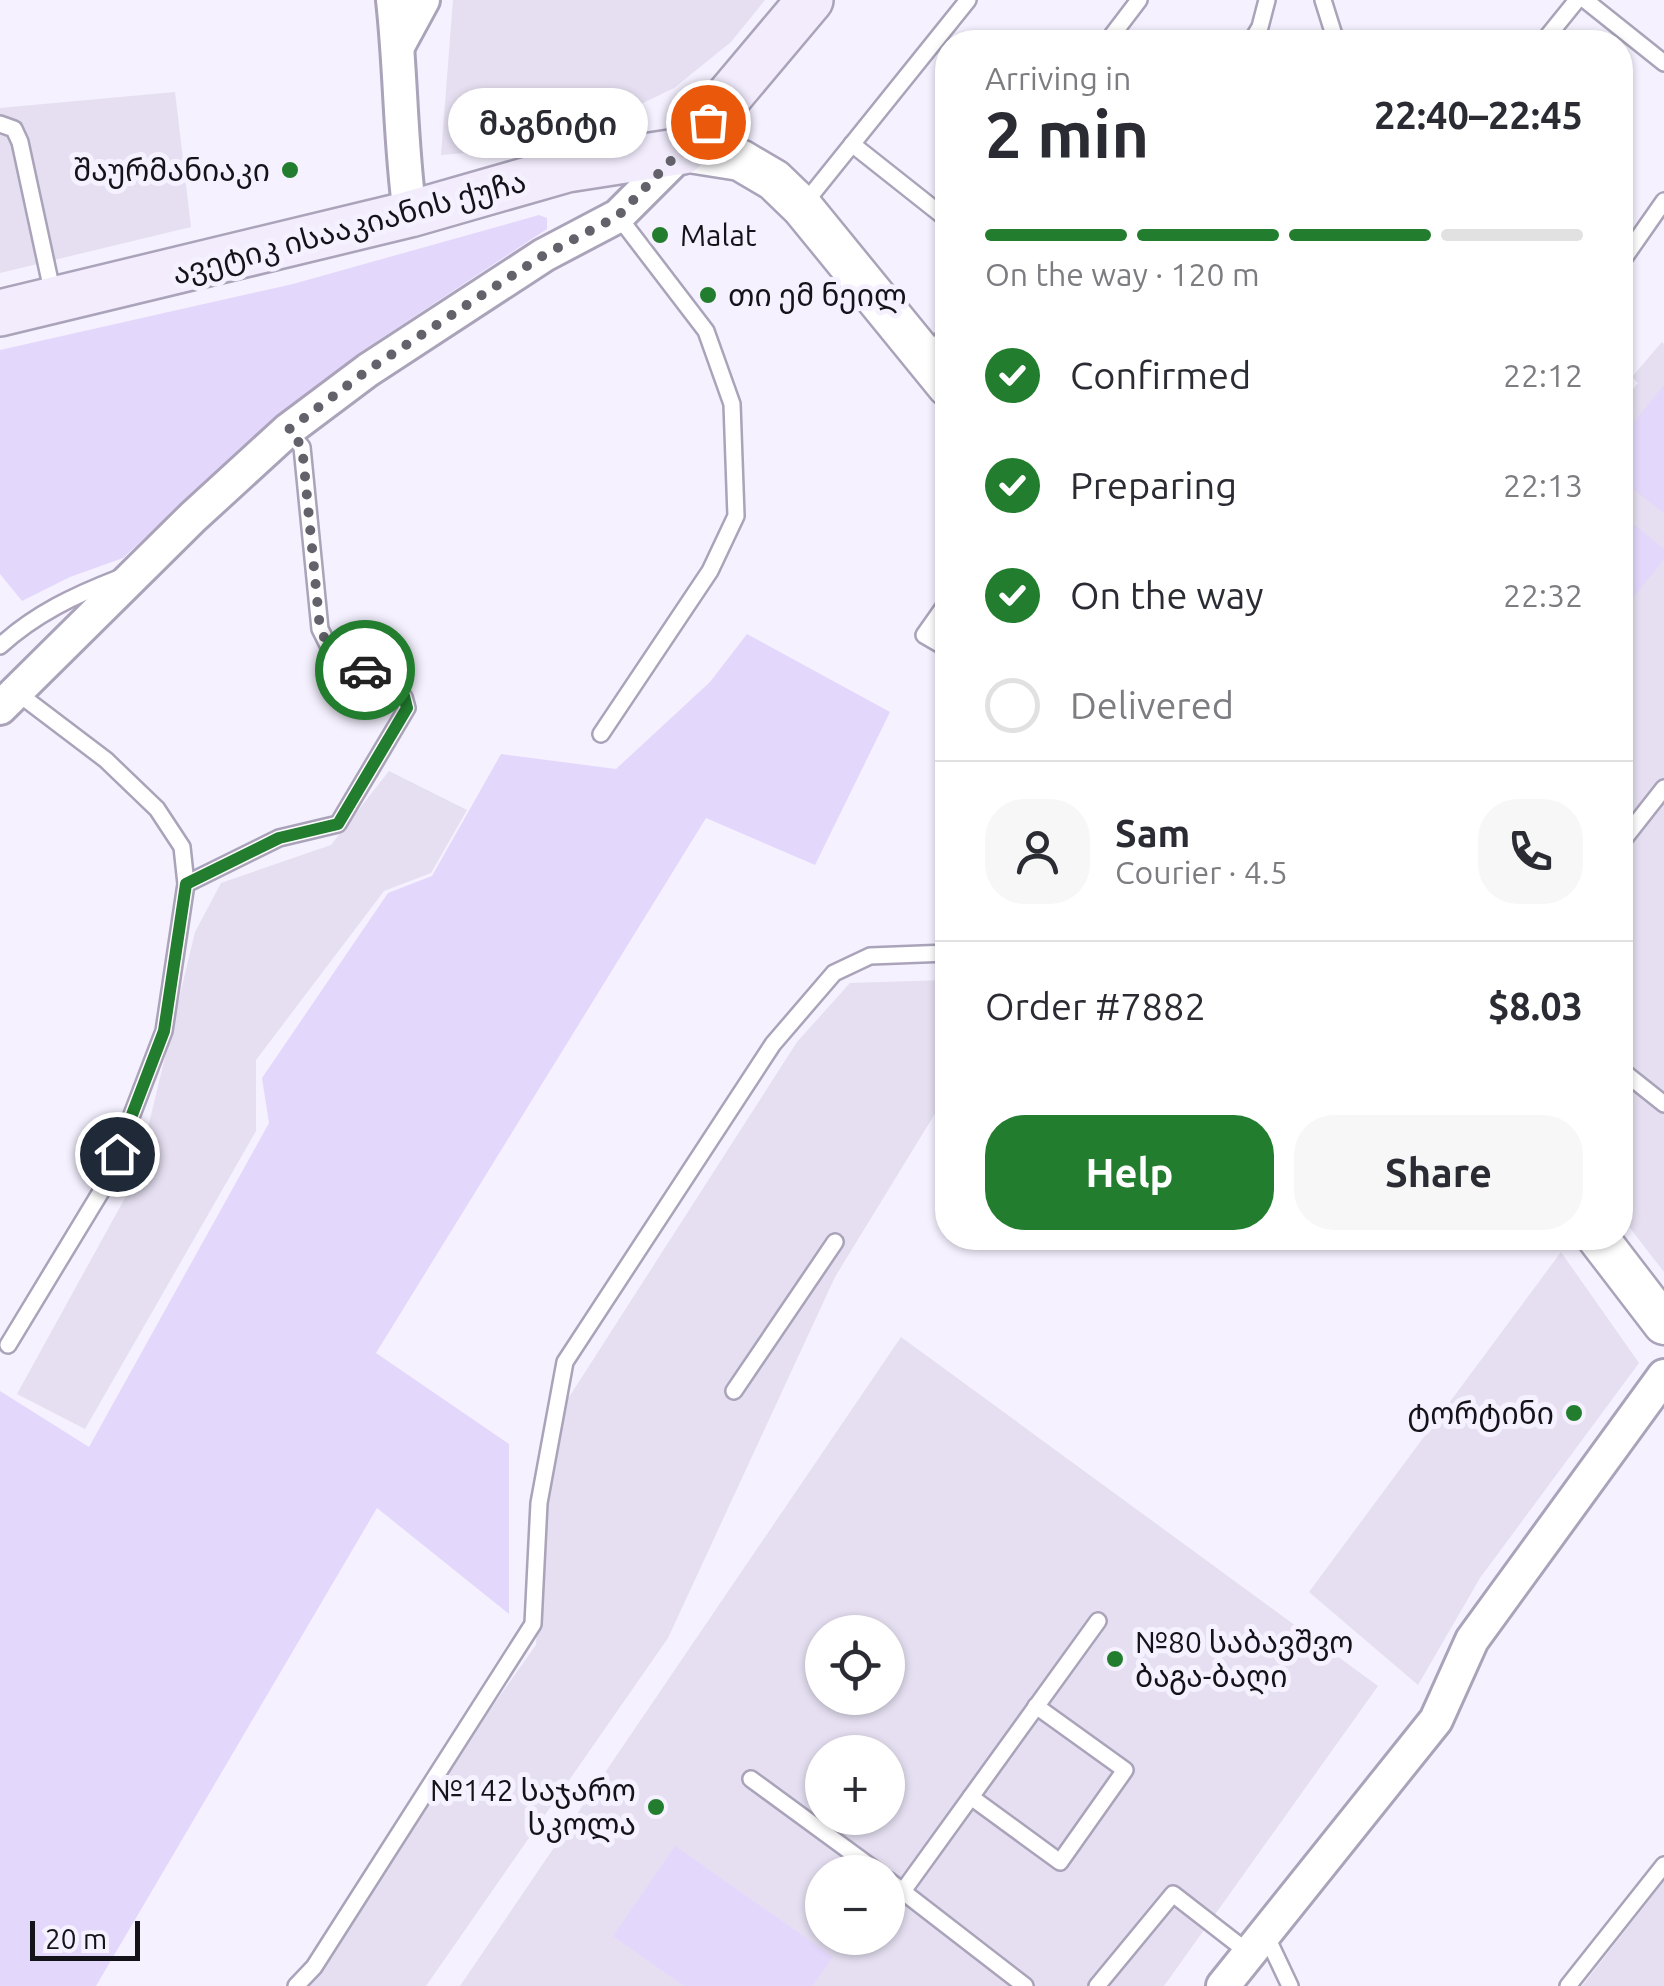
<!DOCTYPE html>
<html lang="en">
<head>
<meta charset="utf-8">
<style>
  :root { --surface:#fff; --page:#f7f7f7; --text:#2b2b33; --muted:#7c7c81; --line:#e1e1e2; --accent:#227e2e }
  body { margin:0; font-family:Ubuntu,"Noto Sans Georgian",sans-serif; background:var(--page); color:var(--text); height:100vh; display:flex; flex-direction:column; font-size:38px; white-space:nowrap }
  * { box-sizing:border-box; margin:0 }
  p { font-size:32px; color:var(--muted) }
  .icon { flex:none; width:55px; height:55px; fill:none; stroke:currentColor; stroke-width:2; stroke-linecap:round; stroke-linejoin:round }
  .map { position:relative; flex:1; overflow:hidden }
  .drawer { position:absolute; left:935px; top:30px; width:698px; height:1220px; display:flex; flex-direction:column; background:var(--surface); border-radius:40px; box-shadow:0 2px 8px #0004 }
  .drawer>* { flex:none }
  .controls { position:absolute; left:805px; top:1615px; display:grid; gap:20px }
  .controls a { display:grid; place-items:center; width:100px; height:100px; border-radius:50%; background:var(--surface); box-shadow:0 2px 8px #0004; font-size:50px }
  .scale { position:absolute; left:30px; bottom:25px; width:110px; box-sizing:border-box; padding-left:10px; border:5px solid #15131a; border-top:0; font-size:28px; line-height:35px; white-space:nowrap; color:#15131a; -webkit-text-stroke:8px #f5f1ff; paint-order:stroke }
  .pin { position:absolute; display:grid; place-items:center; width:85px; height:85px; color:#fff; margin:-42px; border:5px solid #fff; border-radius:50%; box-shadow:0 2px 10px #0007 }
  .courier { position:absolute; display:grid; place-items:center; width:100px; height:100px; margin:-50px; border:8px solid #227e2e; border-radius:50%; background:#fff; color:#222; box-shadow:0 2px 12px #0007 }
  .bubble { position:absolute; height:70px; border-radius:35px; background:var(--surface); box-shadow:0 2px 8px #0004; font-size:32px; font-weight:600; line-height:70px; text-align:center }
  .overview em { font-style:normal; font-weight:600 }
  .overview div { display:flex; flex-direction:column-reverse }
  .overview { display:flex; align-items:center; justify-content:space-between; height:170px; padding:0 50px }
  h1 { font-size:65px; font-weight:600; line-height:75px }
  .bar { display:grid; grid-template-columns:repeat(4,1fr); gap:15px 10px; align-content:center; height:120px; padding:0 50px }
  .bar i { height:12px; border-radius:8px; background:var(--line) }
  .bar .on { background:var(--accent) }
  .bar p { grid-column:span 4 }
  .line { display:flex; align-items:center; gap:25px; padding:0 50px; border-top:2px solid var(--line) }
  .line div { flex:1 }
  .round { display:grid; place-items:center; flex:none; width:105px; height:105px; border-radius:40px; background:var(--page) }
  ol { padding:0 50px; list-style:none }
  li { display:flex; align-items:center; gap:30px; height:110px }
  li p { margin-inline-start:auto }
  li .icon { padding:10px; border-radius:50%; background:var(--accent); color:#fff; stroke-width:4 }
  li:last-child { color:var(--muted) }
  li i { width:55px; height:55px; border:5px solid var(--line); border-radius:50% }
  .cta { display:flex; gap:20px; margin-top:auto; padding:20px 50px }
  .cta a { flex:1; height:115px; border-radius:40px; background:var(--accent); color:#fff; font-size:40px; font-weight:600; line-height:115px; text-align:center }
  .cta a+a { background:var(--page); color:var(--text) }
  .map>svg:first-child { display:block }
  .built { fill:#e5dff1; fill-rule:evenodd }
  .green { fill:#e3d8fc }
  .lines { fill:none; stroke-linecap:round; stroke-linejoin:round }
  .service-casing { stroke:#aaa3b9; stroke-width:20 }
  .minor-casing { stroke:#aaa3b9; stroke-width:38 }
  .tertiary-casing { stroke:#aaa3b9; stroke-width:45 }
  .secondary-casing { stroke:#aaa3b9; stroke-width:50 }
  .service { stroke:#fff; stroke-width:15 }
  .minor { stroke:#fff; stroke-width:32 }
  .tertiary { stroke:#fff; stroke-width:40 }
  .secondary { stroke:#f2ecfd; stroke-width:45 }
  .done { stroke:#63616a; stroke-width:10; stroke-dasharray:0 18 }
  .route { stroke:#227e2e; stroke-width:12 }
  .poi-dot { fill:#227e2e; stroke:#f5f1ff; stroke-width:4 }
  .labels { text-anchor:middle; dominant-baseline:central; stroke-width:10; stroke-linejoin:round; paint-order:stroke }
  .poi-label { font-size:30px; fill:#15131a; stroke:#f5f1ff; text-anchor:end }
  .street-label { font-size:30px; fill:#15131a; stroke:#f5f1ff }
</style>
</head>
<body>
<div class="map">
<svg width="1664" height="1986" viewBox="0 0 1664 1986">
  <rect width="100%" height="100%" fill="#f5f1ff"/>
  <!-- built -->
  <g class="built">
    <polygon points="453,0 765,0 731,42 674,88 639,105 479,152 441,155"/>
    <polygon points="175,92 191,227 0,273 0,108"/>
    <polygon points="1662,342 1664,344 1664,1272 1620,1215 1620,739 1626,732 1620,726 1620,395 1625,399 1638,383 1632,377"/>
    <polygon points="389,771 467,810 431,873 384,891 256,1060 256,1131 85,1429 17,1394 136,1178 195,932 221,883 331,845"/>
    <polygon points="947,980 947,1094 835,1277 668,1638 426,1986 293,1986 536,1645 544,1513 564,1405 797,1042 850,983"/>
    <polygon points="1561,1252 1639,1363 1480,1578 1418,1685 1309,1592"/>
    <path d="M901,1337L1378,1686L1164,1986H460ZM822,1632H888V1698H822ZM822,1752H888V1818H822ZM822,1872H888V1938H822Z"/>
    <polygon points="1664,1881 1664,1986 1582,1986"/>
  </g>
  <!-- green -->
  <g class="green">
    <polygon points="539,215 547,218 547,229 362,351 289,406 123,558 70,577 22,601 0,574 0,350 293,284"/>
    <polygon points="1664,385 1664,513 1620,479 1620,439"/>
    <polygon points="1620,513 1664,549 1664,559 1620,614"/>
    <polygon points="747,634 890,712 815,865 706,818 376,1353 509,1444 509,1614 377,1508 96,1986 0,1986 0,1391 89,1447 269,1123 262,1078 388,893 432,876 501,754 616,769 710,682"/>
    <polygon points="675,1846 833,1957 812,1986 684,1986 613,1936"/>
  </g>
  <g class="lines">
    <!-- service casing -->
    <g class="service-casing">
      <g id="service">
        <polyline points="1323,0 1334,35 1342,42"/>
        <polyline points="1585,0 1664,63"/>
        <polyline points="1107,42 1139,0"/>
        <polyline points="1251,42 1260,27 1267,0"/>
        <polyline points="1543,42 1577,0"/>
        <polyline points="0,124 14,129 20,142 53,295"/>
        <polyline points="852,144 948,220"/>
        <polyline points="804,204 968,0"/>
        <polyline points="1620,264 1664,201"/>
        <polyline points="929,357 948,331"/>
        <polyline points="948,601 924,635 948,649"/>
        <path d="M0,646C35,614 75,595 119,578"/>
        <polyline points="601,734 710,571 736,516 732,404 706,331 618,216"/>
        <polyline points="1620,844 1664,788"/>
        <polyline points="186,884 279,838 338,824 407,708 404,697 329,647 320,629 302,447 288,430"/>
        <polyline points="1620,1069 1664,1104"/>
        <polyline points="8,1345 105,1185 164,1031 186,884 182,847 157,809 106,760 15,691"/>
        <polyline points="734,1391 835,1242"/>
        <polyline points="751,1779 878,1872"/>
        <polyline points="971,1797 1060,1862 1125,1770 1036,1706"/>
        <polyline points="888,1880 1025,1986"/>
        <polyline points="903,1891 1098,1621"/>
        <polyline points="1265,1933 1290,1986"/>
        <polyline points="296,1986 314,1967 533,1624 539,1503 565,1362 773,1044 834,973 870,956 948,953"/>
        <polyline points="1097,1986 1173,1894 1249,1953"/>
        <polyline points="1568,1986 1664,1865"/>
      </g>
    </g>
    <!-- minor casing -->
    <g class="minor-casing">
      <g id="minor">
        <path d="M393,0C401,71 400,143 410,214"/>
        <polyline points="398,46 423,0"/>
        <polyline points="0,708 193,517 288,430 368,370 544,255 618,216 683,151"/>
        <polyline points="1223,1986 1436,1720 1472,1640 1664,1376"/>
      </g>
    </g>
    <!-- tertiary casing -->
    <g class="tertiary-casing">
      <g id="tertiary">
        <polyline points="683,151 740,160 774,180 802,207 948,386"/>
        <polyline points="1598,1238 1664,1324"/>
      </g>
    </g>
    <!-- secondary casing -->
    <g class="secondary-casing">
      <polyline id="secondary" points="0,313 410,214 567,169 683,151 810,0"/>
    </g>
    <!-- service -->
    <use href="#service" class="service"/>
    <!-- minor -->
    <use href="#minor" class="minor"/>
    <!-- tertiary -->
    <use href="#tertiary" class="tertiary"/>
    <!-- secondary -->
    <use href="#secondary" class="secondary"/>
  </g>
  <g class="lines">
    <!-- done -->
    <polyline class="done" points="365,670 329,647 320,629 302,446 288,430 368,370 485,293 544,255 618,216 708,122"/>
    <!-- route -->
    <polyline class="route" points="117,1154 164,1031 186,884 279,838 338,824 407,708 404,696 365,670"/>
  </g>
  <!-- markers -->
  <g class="poi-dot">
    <circle cx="290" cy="170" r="10"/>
    <circle cx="660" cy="235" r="10"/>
    <circle cx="708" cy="295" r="10"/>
    <circle cx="1574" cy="1413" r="10"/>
    <circle cx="1115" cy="1659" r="10"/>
    <circle cx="656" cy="1807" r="10"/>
  </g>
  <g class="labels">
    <!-- poi labels -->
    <g class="poi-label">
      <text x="270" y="170">შაურმანიაკი</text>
      <text x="680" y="235" text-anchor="start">Malat</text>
      <text x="728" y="295" text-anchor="start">თი ემ ნეილ</text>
      <text x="1554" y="1413">ტორტინი</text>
      <text x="1135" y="1642" text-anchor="start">№80 საბავშვო<tspan x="1135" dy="34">ბაგა-ბაღი</tspan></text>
      <text x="636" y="1790">№142 საჯარო<tspan x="636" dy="34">სკოლა</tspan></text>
    </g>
    <!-- street labels -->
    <g class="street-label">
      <text transform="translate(349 227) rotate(-15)">ავეტიკ ისააკიანის ქუჩა</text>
    </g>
  </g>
</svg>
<div class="controls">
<a><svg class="icon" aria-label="locate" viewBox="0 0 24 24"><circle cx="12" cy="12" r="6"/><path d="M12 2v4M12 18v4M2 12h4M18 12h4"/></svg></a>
<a>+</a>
<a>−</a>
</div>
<div class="scale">20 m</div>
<div class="pin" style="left:708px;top:122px;background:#ea580c"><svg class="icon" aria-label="bag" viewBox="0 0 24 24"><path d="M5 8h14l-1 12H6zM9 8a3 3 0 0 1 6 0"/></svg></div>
<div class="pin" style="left:117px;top:1154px;background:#1f2937"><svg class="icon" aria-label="home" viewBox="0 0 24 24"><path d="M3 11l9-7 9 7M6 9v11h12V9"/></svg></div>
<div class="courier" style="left:365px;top:670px"><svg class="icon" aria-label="car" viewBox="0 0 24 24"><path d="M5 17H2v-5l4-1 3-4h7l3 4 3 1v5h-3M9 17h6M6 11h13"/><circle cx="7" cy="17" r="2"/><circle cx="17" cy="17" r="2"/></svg></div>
<div class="bubble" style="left:448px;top:88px;width:200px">მაგნიტი</div>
<section class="drawer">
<div class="overview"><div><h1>2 min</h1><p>Arriving in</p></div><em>22:40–22:45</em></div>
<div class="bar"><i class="on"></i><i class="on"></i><i class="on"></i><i></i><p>On the way · 120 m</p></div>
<ol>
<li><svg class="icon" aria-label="check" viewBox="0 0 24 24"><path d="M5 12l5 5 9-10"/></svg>Confirmed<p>22:12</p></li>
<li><svg class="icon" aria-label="check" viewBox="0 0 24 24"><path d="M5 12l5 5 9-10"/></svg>Preparing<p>22:13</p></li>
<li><svg class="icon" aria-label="check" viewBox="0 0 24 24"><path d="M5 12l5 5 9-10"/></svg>On the way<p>22:32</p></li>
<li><i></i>Delivered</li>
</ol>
<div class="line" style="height:180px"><a class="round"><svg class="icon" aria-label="person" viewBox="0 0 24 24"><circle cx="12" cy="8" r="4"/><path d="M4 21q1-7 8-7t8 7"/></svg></a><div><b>Sam</b><p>Courier · 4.5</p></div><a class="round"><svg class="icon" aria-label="phone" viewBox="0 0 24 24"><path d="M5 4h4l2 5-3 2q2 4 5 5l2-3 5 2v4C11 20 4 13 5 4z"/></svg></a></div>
<div class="line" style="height:130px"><div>Order #7882</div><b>$8.03</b></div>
<div class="cta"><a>Help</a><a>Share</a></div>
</section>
</div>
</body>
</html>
